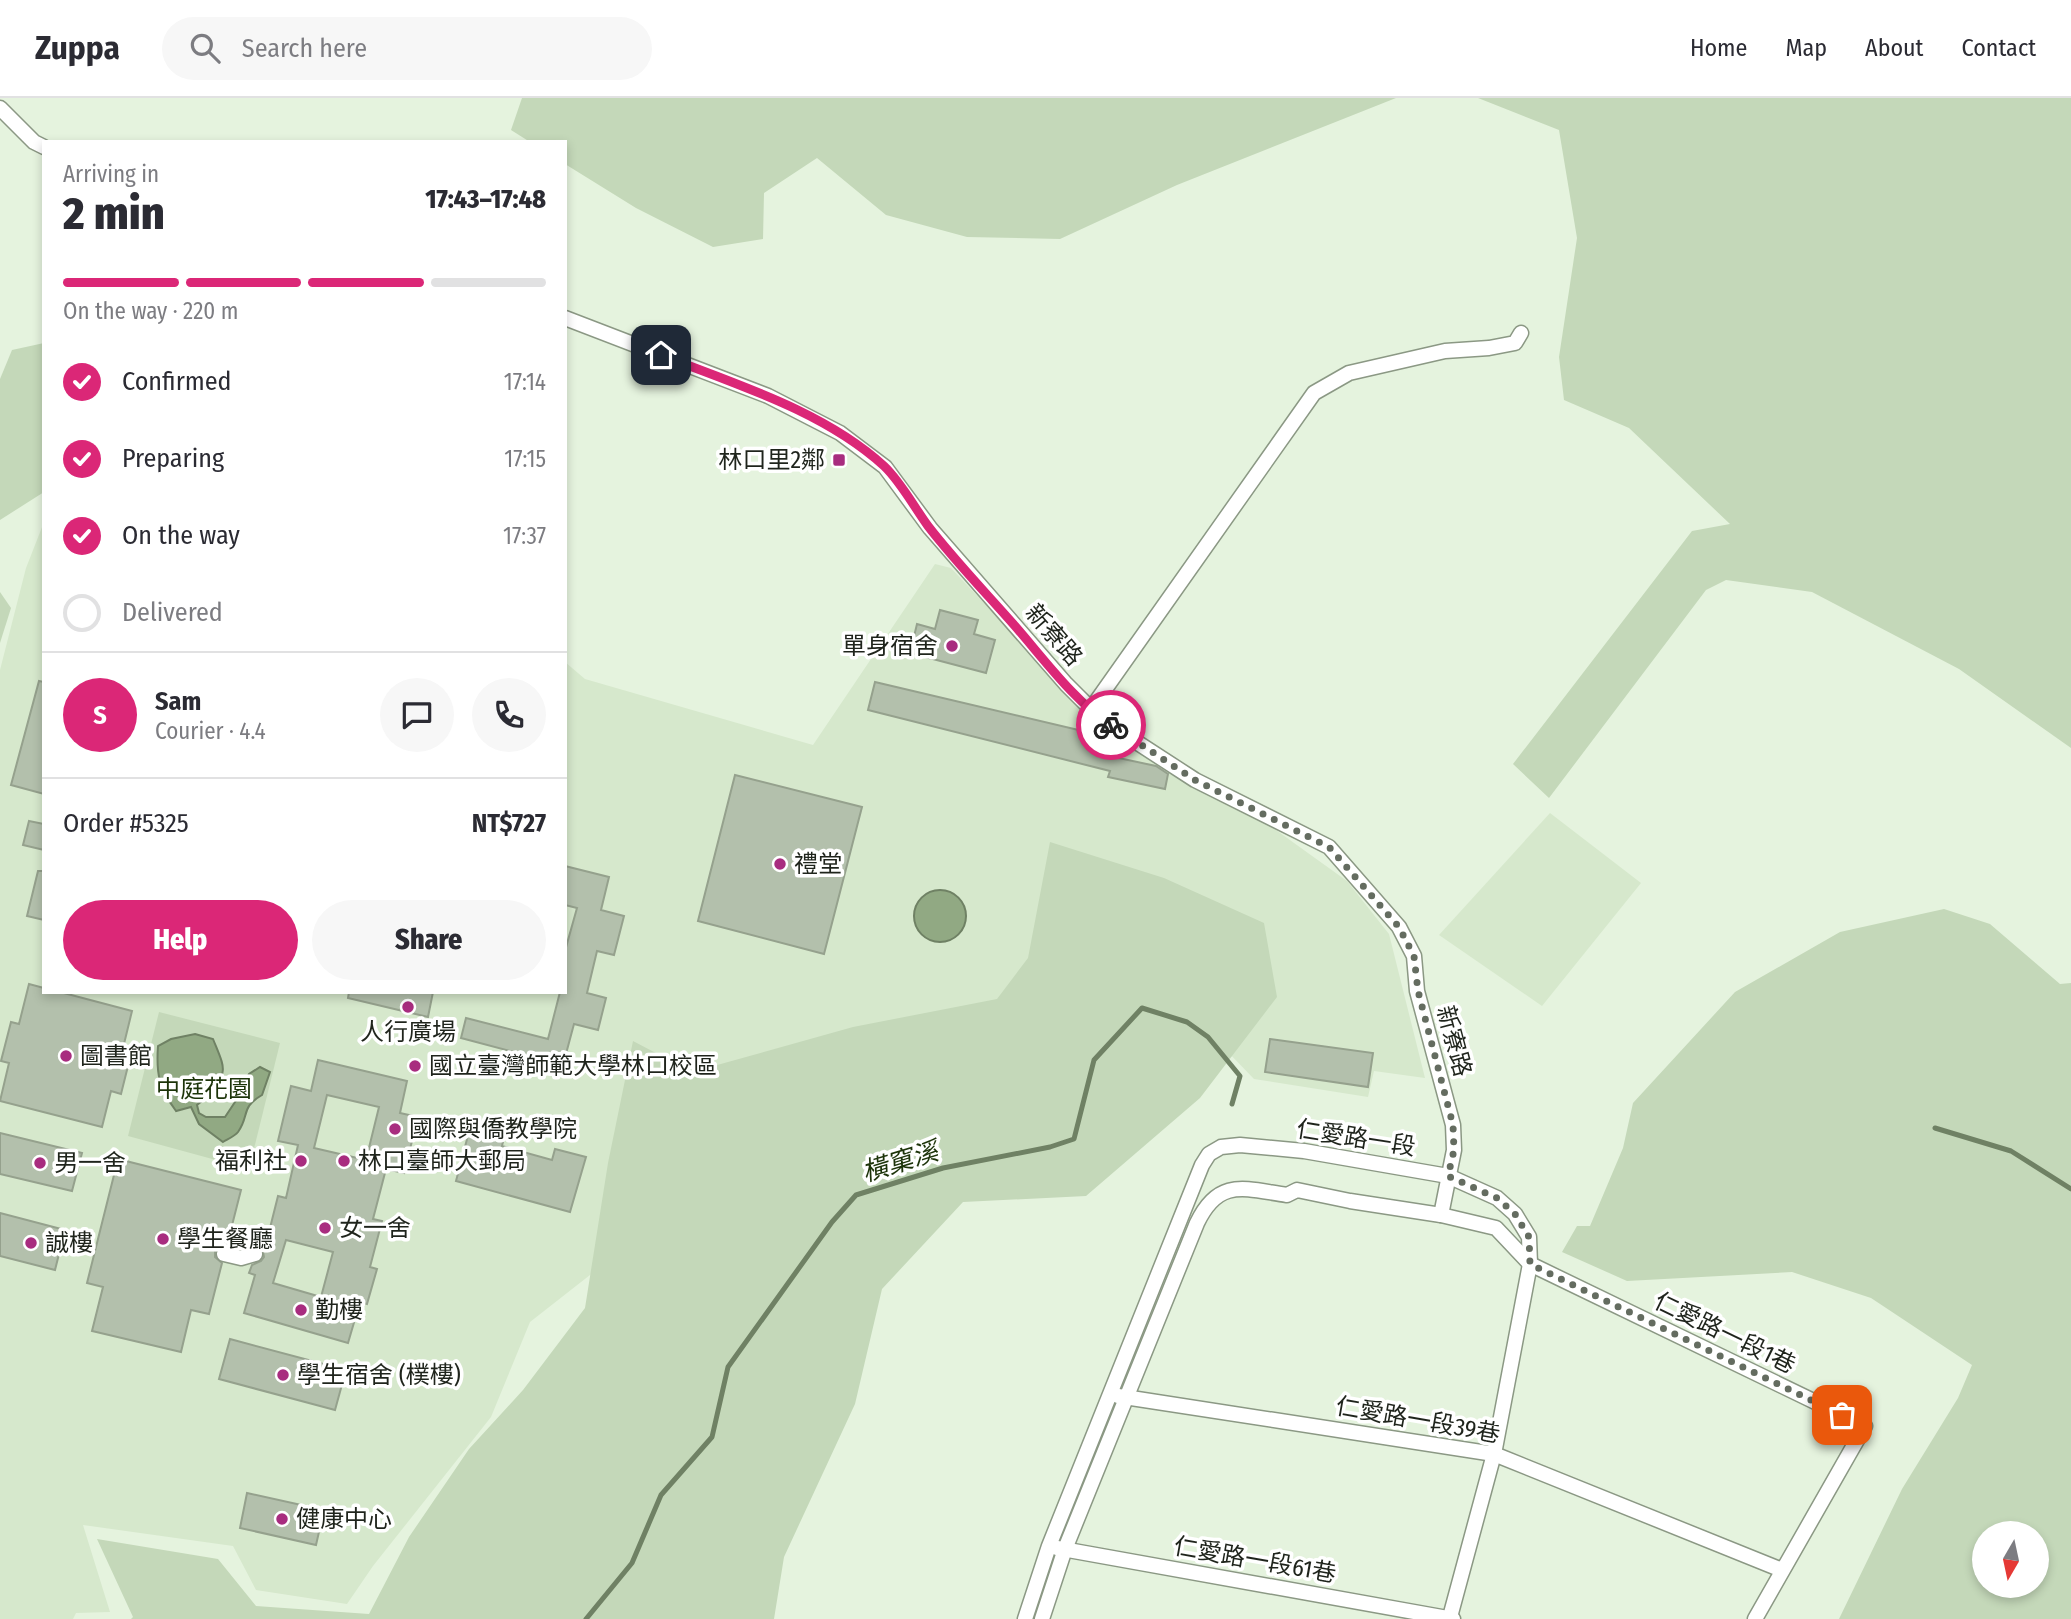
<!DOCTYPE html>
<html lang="en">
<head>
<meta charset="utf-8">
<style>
  :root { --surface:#fff; --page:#f7f7f7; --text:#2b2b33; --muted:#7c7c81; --line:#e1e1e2; --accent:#db2777 }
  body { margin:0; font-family:"Fira Sans Condensed","Noto Sans TC",sans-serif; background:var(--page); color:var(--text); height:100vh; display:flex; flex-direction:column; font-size:26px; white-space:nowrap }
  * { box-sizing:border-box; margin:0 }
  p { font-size:23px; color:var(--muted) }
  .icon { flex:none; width:38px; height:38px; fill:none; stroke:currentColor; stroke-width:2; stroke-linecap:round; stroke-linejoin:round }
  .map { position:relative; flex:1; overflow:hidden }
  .side { position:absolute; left:42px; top:42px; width:525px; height:854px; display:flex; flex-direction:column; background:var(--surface); border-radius:0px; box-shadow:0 4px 10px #0003 }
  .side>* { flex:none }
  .needle { width:46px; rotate:189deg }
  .controls { position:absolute; left:1972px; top:1423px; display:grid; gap:14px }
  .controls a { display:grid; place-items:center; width:77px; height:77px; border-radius:50%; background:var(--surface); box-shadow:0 4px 10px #0003; font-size:35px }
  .pin { position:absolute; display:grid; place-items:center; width:60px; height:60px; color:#fff; margin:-30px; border-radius:14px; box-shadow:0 4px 10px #0006 }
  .courier { position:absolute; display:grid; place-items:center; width:70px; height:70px; margin:-35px; border:5px solid #db2777; border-radius:50%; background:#fff; color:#222; box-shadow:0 2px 9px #0007 }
  .overview em { font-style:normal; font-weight:800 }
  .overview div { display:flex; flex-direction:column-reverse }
  .overview { display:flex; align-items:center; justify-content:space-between; height:119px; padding:0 21px }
  h1 { font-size:46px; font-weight:800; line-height:52px }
  .bar { display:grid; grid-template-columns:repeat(4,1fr); gap:10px 7px; align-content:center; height:84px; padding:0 21px }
  .bar i { height:9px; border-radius:5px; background:var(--line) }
  .bar .on { background:var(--accent) }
  .bar p { grid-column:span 4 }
  .line { display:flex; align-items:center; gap:18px; padding:0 21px; border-top:2px solid var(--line) }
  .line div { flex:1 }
  .round { display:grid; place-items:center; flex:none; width:74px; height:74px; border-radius:37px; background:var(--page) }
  ol { padding:0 21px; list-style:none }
  li { display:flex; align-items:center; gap:21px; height:77px }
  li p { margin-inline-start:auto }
  li .icon { padding:7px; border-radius:50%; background:var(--accent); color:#fff; stroke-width:4 }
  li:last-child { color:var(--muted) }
  li i { width:38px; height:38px; border:4px solid var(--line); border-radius:50% }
  .button { display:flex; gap:14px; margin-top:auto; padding:14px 21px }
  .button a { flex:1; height:80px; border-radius:42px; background:var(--accent); color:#fff; font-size:28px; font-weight:800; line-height:80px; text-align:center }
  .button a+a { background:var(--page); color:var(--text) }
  header { display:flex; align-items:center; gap:42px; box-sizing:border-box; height:98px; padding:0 35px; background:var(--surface); border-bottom:2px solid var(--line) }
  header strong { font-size:33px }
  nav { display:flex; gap:38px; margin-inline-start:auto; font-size:24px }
  .search { width:490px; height:63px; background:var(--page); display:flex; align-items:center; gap:18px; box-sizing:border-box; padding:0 24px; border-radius:38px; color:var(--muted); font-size:26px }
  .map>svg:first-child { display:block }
  .built { fill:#d6e8cc }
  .green { fill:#c4d8b9; fill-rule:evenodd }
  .water { fill:#91a983; stroke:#6f8164; stroke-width:2 }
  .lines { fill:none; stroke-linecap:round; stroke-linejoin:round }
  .stream { stroke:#6f8164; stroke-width:5 }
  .building { fill:#b3c0ac; stroke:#95a18d; stroke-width:2; fill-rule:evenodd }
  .street-casing { stroke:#8b9884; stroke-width:17 }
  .street { stroke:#fff; stroke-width:14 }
  .done { stroke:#646c60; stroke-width:7; stroke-dasharray:0 12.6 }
  .route { stroke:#db2777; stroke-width:9 }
  .poi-dot { fill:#a82c7f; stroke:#fff; stroke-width:2.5 }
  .labels { text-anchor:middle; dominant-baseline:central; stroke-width:7; stroke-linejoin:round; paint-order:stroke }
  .poi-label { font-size:24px; fill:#1f241c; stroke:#fff; text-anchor:start }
  .street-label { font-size:24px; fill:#1f241c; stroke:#fff }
  .park-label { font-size:24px; fill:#1c3409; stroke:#fff }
  .water-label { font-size:26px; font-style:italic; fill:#1c3309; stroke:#fff }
</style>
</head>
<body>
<header>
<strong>Zuppa</strong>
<div class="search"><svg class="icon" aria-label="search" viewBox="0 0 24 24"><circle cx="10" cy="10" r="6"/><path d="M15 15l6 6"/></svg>Search here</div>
<nav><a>Home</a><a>Map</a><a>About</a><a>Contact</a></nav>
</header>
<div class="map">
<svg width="2071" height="1521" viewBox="0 0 2071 1521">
  <rect width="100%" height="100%" fill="#e5f3de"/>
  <!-- built -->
  <g class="built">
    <polygon points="44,424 44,894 565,894 565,564 585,581 813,647 935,466 951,470 1093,621 1194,687 1269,727 1347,783 1389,836 1425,980 1374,973 1368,999 1254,981 1197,922 673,1112 530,1224 491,1319 373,1468 347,1506 256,1492 233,1448 83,1427 110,1514 76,1515 73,1521 0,1521 0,572 26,470"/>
    <polygon points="1550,715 1641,785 1542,908 1439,837"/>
  </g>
  <!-- green -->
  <g class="green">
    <polygon points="522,0 1396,0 1177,87 1060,141 967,139 886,117 817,60 764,95 763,141 713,149 636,110 565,66 565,44 530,44 511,32"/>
    <polygon points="1478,0 2071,0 2071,650 1959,571 1812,494 1726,482 1706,492 1549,700 1513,666 1692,433 1730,426 1629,330 1564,302 1559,259 1577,140 1559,32"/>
    <polygon points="44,245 44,394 0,422 0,281 12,252"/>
    <polygon points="0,494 11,510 0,545"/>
    <polygon points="1050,744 1164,780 1264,825 1277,899 1200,1000 1086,1098 963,1104 882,1191 855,1306 784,1459 774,1521 131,1521 133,1519 97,1441 218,1461 256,1508 369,1516 409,1439 469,1351 523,1292 585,1210 608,1065 633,943 692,974 853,929 997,901 1028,860"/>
    <path d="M1944,811L1990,826L2060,886L2071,885V1521H1839L1902,1391L1958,1300L1972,1267L1871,1200L1792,1174L1627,1183L1562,1154L1577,1128H1590L1623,1050L1633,1005L1735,894L1840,834ZM1984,1435H2037V1488H1984Z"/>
    <polygon points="159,914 280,945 249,1071 128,1038"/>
  </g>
  <!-- water -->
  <g class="water">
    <circle cx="940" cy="818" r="26"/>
    <path d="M195,936L213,941C225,971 232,979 198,993L202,1003L197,1007L199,1015L206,1019H225L237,1001L249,976L260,969L270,974L262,997C240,1010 250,1017 238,1034C235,1038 228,1041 223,1044L199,1026L191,1009L176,1013C159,990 156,976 158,948L171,941Z"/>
  </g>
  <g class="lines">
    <!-- stream -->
    <g class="stream">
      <polyline points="1935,1030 2011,1053 2071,1091"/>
      <polyline points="586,1521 632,1465 661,1397 712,1339 728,1269 832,1124 856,1097 943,1070 1050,1049 1074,1041 1094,962 1142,910 1187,924 1208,939 1240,978 1232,1006"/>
    </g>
  </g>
  <!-- building -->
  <g class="building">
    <polygon points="940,512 978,522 974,536 995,542 986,575 910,555 917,526 935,531"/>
    <polygon points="39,583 44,584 44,696 11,687"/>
    <polygon points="875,584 1104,638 1100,656 1156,668 1168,676 1165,691 1108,679 1110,673 868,612"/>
    <polygon points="735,677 862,709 824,856 698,823"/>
    <polygon points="29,723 44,726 44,752 23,747"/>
    <polygon points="565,768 609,779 601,812 624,818 614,857 597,853 587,895 606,900 598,932 574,926 563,967 461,940 466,920 548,941 560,894 565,894 565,853 577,810 565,807"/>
    <polygon points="38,773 44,773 44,822 27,818"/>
    <polygon points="29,886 44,890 44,894 60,894 132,913 123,950 132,952 121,996 111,993 102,1029 0,1003 9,965 1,963 11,924 19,926"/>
    <polygon points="349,894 433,894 428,919 348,900"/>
    <polygon points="1270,941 1373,955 1368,989 1265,974"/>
    <path d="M318,962L407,983L400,1015L418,1019L404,1075L386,1071L373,1121L382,1123L370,1169L377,1171L367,1206L360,1204L348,1245L244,1215L255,1177L249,1175L252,1167L261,1163L264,1159L262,1149L265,1150L278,1098L286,1100L298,1047L278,1043L291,988L311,993ZM327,997L379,1009L366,1062L314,1050ZM286,1142L333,1154L321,1199L273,1185Z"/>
    <polygon points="471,1026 505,1035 502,1048 552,1062 555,1051 586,1059 570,1114 456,1083"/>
    <polygon points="0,1035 82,1055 72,1093 0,1076"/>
    <polygon points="118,1061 241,1092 227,1147 221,1147 215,1153 215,1159 222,1165 209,1216 191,1212 181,1254 92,1233 103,1189 87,1185"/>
    <polygon points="0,1115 65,1132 55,1172 0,1158"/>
    <polygon points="230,1241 346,1272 335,1312 219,1281"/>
    <polygon points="247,1395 324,1412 316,1447 240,1430"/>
  </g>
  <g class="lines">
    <!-- street casing -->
    <g class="street-casing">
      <g id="street">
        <polyline points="0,10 34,44 44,49"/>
        <polyline points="565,220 768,298 840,335 885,369 930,430 1066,586 1101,621 1195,682 1329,749 1399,829 1414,858 1417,893 1453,1027 1454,1052 1441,1117"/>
        <polyline points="1091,611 1314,295 1349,275 1445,253 1489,250 1515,245 1521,235"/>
        <polyline points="224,1156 241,1160 255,1156"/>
        <polyline points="1118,1298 1494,1356 1782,1472"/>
        <polyline points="1057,1450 1453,1521"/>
        <polyline points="1025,1521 1049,1448 1202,1067 1209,1056 1221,1049 1240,1047 1304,1053 1448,1078 1497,1100 1515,1116 1529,1139 1530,1166 1494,1356 1450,1519"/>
        <path d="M1042,1521L1065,1451L1197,1125C1219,1079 1245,1091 1287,1097L1297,1092L1350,1103L1441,1117L1496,1130L1530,1166L1865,1328L1755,1521"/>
      </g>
    </g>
    <!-- street -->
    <use href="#street" class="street"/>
  </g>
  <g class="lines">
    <!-- done -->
    <polyline class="done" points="1111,627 1195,682 1329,749 1399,829 1414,858 1418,893 1453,1027 1454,1052 1448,1078 1497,1100 1515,1116 1529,1139 1530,1166 1842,1317"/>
    <!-- route -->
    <path class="route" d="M661,257C735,286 824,313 884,368C901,384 914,409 928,428C955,463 986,495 1015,528C1043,560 1075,604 1111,627"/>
  </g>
  <!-- markers -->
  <g class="poi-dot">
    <rect x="832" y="355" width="14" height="14" rx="3.5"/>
    <circle cx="952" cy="548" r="7"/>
    <circle cx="780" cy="766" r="7"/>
    <circle cx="408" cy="909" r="7"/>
    <circle cx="66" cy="958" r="7"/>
    <circle cx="415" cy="968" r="7"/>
    <circle cx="395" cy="1031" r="7"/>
    <circle cx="301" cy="1063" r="7"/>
    <circle cx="344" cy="1063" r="7"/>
    <circle cx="40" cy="1065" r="7"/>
    <circle cx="325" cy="1130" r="7"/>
    <circle cx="163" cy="1141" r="7"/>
    <circle cx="31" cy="1145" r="7"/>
    <circle cx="301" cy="1212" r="7"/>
    <circle cx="283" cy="1277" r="7"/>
    <circle cx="282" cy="1421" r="7"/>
  </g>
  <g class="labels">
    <!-- poi labels -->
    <g class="poi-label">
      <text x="825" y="362" text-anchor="end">林口里2鄰</text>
      <text x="938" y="548" text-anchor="end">單身宿舍</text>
      <text x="794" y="766">禮堂</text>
      <text x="408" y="934" text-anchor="middle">人行廣場</text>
      <text x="80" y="958">圖書館</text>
      <text x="429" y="968">國立臺灣師範大學林口校區</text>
      <text x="409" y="1031">國際與僑教學院</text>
      <text x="287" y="1063" text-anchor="end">福利社</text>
      <text x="358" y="1063">林口臺師大郵局</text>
      <text x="54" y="1065">男一舍</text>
      <text x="339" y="1130">女一舍</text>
      <text x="177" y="1141">學生餐廳</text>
      <text x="45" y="1145">誠樓</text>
      <text x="315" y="1212">勤樓</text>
      <text x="297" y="1277">學生宿舍 (樸樓)</text>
      <text x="296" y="1421">健康中心</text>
    </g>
    <!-- street labels -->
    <g class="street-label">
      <text transform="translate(1054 537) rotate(49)">新寮路</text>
      <text transform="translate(1454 943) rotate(75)">新寮路</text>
      <text transform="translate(1356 1040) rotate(9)">仁愛路一段</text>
      <text transform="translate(1725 1235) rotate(26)">仁愛路一段1巷</text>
      <text transform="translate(1418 1322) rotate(10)">仁愛路一段39巷</text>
      <text transform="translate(1255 1462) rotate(10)">仁愛路一段61巷</text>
    </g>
    <!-- park labels -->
    <g class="park-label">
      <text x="204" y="991">中庭花園</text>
    </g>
    <!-- water labels -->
    <g class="water-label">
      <text transform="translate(900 1064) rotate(-17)">橫窠溪</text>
    </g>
  </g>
</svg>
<div class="controls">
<a><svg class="needle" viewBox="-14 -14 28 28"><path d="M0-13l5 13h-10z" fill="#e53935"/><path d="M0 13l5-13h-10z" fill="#7c7c81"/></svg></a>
</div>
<div class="pin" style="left:1842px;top:1317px;background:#ea580c"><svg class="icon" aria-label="bag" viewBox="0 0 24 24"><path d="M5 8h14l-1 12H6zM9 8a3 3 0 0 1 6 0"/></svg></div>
<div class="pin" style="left:661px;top:257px;background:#1f2937"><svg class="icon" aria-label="home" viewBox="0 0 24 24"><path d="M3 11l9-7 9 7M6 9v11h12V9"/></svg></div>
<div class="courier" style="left:1111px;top:627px"><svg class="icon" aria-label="bike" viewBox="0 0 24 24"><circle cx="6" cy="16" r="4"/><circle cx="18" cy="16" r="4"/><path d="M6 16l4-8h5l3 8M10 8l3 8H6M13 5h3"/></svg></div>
<section class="side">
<div class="overview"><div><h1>2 min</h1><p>Arriving in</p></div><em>17:43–17:48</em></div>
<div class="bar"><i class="on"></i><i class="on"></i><i class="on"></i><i></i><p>On the way · 220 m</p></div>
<ol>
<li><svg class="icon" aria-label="check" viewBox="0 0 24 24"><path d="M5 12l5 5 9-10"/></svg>Confirmed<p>17:14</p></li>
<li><svg class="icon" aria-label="check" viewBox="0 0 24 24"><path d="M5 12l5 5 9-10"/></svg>Preparing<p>17:15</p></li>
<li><svg class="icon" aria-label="check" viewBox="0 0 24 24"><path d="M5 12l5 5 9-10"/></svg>On the way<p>17:37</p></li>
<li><i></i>Delivered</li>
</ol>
<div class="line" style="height:126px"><b class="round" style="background:var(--accent);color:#fff">S</b><div><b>Sam</b><p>Courier · 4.4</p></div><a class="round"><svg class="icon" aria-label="chat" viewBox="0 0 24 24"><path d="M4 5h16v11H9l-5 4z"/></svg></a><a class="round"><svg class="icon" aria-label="phone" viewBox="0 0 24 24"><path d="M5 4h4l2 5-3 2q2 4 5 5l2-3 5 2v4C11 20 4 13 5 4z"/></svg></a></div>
<div class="line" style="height:91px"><div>Order #5325</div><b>NT$727</b></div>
<div class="button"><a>Help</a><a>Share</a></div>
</section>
</div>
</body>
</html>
